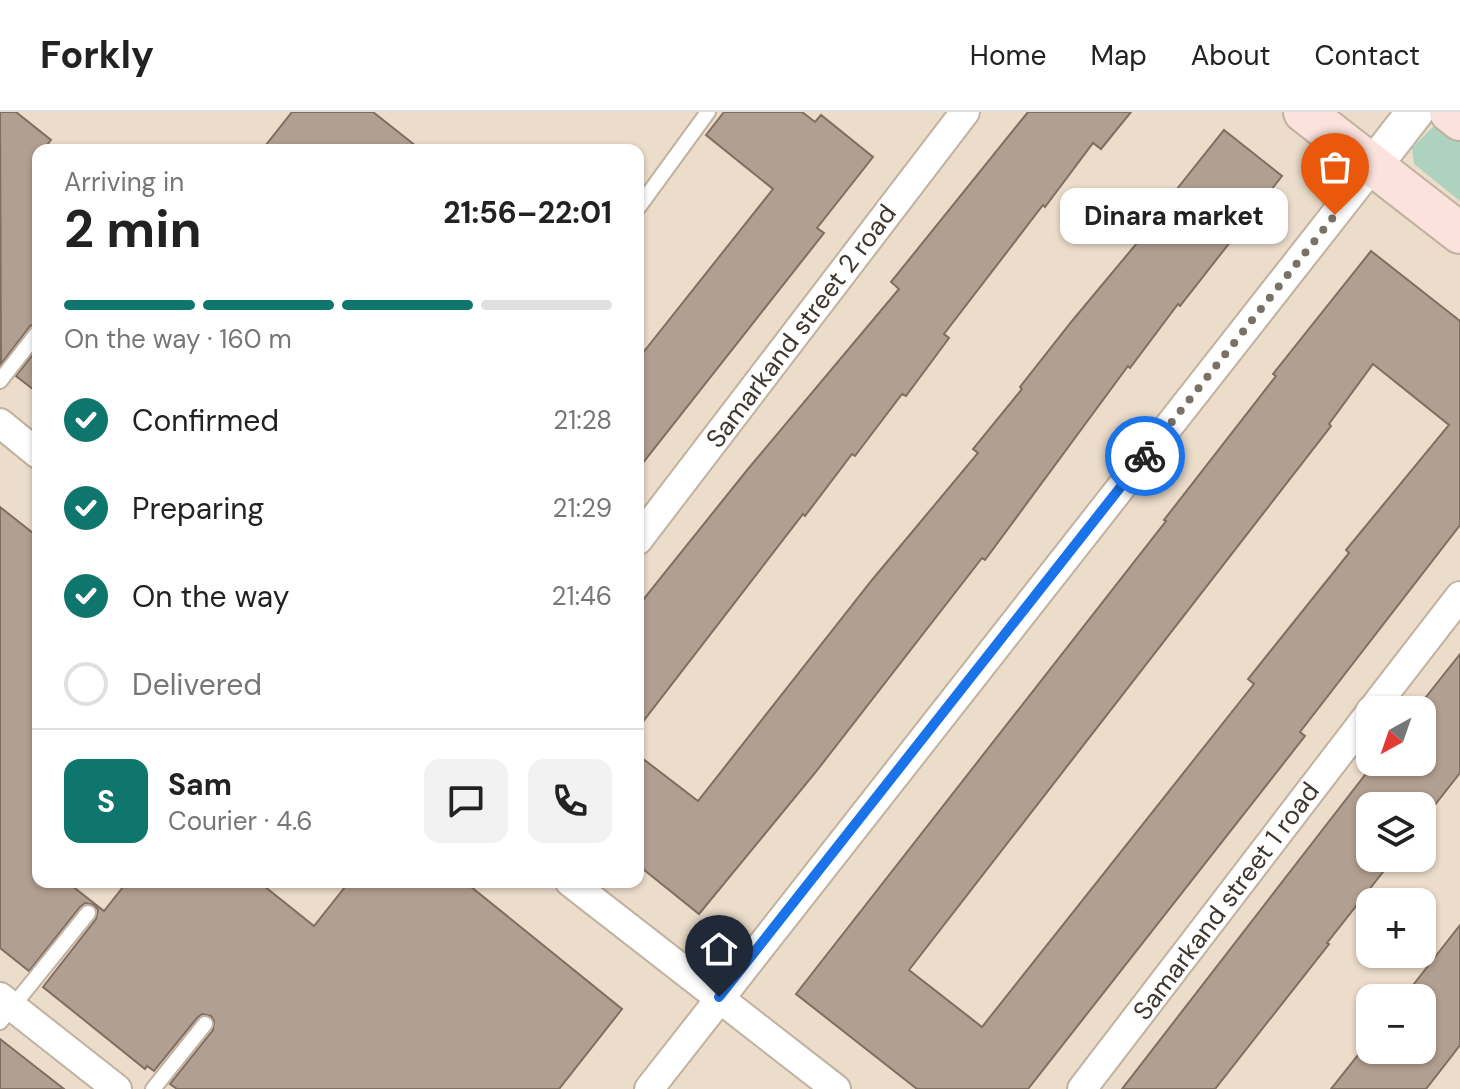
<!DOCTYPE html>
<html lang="en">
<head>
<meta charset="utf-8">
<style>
  :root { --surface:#fff; --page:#f2f2f2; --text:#222; --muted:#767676; --line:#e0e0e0; --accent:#0f766e }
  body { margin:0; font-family:"DM Sans",sans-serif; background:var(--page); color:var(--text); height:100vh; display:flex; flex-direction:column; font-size:30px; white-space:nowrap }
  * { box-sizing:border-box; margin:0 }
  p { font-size:26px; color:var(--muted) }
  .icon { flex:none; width:44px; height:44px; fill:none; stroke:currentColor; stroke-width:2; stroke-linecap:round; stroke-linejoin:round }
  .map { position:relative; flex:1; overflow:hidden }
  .drawer { position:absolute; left:32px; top:32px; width:612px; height:744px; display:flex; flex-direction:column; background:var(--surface); border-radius:16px; box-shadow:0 2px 6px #0004 }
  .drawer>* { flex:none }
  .needle { width:52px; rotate:220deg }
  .tools { position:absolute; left:1356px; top:584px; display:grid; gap:16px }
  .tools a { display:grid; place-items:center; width:80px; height:80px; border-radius:16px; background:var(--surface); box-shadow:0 2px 6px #0004; font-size:40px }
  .pin { position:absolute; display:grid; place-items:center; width:68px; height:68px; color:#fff; margin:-82px -34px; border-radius:50% 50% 50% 0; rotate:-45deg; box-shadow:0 0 8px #0007 }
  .pin .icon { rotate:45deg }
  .courier { position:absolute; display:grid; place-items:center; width:80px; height:80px; margin:-40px; border:6px solid #1a73e8; border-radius:50%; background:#fff; color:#222; box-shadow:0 2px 10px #0007 }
  .bubble { position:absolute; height:56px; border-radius:16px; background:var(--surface); box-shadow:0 2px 6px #0004; font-size:26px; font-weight:700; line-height:56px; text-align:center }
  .headline em { font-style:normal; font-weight:700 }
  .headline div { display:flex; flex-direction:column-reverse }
  .headline { display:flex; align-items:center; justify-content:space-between; height:136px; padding:0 32px }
  h1 { font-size:52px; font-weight:700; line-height:60px }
  .bar { display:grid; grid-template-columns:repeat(4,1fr); gap:12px 8px; align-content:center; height:96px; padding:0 32px }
  .bar i { height:10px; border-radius:6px; background:var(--line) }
  .bar .selected { background:var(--accent) }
  .bar p { grid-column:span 4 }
  .line { display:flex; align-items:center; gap:20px; padding:0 32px; border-top:2px solid var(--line) }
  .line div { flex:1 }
  .round { display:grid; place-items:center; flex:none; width:84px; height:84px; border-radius:16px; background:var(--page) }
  ol { padding:0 32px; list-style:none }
  li { display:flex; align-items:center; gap:24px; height:88px }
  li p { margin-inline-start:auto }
  li .icon { padding:8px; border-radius:50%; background:var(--accent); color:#fff; stroke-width:4 }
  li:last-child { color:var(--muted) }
  li i { width:44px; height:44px; border:4px solid var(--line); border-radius:50% }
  header { display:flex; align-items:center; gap:48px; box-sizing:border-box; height:112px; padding:0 40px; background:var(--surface); border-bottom:2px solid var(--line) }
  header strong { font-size:38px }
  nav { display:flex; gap:44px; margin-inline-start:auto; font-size:28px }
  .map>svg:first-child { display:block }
  .green { fill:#add2bd }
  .building { fill:#b19f91; stroke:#7f6e61; stroke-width:2; fill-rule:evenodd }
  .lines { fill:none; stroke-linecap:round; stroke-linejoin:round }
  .service-casing { stroke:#c1b1a0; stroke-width:18 }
  .minor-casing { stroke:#c1b1a0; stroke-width:32 }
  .tertiary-casing { stroke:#c1b1a0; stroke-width:40 }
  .secondary-casing { stroke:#c1b1a0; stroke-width:44 }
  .service { stroke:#fff; stroke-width:14 }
  .minor { stroke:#fff; stroke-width:28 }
  .tertiary { stroke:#fff; stroke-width:36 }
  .secondary { stroke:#fbe2dd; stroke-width:40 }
  .done { stroke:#7a7166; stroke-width:8; stroke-dasharray:0 14.4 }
  .route { stroke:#1a73e8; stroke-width:10 }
  .labels { text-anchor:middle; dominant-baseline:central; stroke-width:6; stroke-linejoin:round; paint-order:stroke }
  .street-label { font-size:26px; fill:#3d3730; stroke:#fff }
</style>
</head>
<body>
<header>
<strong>Forkly</strong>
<nav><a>Home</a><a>Map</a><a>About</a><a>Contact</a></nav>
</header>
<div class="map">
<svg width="1460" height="977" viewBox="0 0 1460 977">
  <rect width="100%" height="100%" fill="#ecdcca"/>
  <!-- green -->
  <polygon class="green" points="1435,13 1449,17 1460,26 1460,89 1414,52 1412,36"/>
  <!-- building -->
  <g class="building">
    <polygon points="0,0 16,0 51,28 43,38 38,38 38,210 30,214 1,252"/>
    <polygon points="292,0 373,0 421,38 262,38"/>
    <polygon points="724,0 802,0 815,10 821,3 873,45 817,116 824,121 638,357 638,247 773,77 706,23"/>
    <polygon points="1028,0 1131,0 1101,37 1093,31 1045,95 1043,93 944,222 949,226 906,284 902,282 855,344 852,342 805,404 803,402 638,616 638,494 748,357 899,177 891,170"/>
    <polygon points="1224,18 1282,64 1180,194 1178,192 1130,256 1128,254 985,448 982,446 815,661 699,802 638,753 638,643 698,689 872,468 978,341 973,337 1022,277 1020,275 1072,209 1172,89 1169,87"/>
    <path d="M1371,139L1460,209V413L1300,620L1305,624L1028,977H917L796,882L1166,409L1164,408L1276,264L1273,262ZM1373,252L1449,313L1346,438L1349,441L1248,567L1254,572L982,915L909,858L1331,314L1329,312Z"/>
    <polygon points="38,236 38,281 16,264"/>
    <polygon points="0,395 38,425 38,770 67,770 104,799 127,770 259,770 314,814 349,770 465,770 622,897 559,977 177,977 170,972 213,918 214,909 211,904 202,902 197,906 154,959 147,954 145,957 43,875 96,807 98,798 94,793 85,791 80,795 29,859 0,836"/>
    <polygon points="1460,542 1460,661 1434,694 1370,694 1370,746 1394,746 1327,831 1329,832 1215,977 1122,977 1375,650 1422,650 1422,590"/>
    <polygon points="1460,813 1460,933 1451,945 1426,977 1331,977 1362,938 1422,938 1422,886 1403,886"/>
    <polygon points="0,927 64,977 0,977"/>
  </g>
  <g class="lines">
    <!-- service casing -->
    <g class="service-casing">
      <g id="service">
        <polyline points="638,96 708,0"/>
        <polyline points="0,269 38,220"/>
        <polyline points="0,910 88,801"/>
        <polyline points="153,977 205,912"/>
      </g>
    </g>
    <!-- minor casing -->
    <g class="minor-casing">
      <g id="minor">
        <polyline points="0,311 38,342"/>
        <polyline points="638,428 965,0"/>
        <polyline points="1372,598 1460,484"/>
        <polyline points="570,770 836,977"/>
        <polyline points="0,885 117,977"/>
        <polyline points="649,977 1373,54"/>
        <polyline points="1082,977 1370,601"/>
      </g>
    </g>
    <!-- tertiary casing -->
    <g class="tertiary-casing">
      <polyline id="tertiary" points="1373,54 1415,0"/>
    </g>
    <!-- secondary casing -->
    <g class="secondary-casing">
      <g id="secondary">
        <polyline points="1304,0 1460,121"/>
        <polyline points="1450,0 1460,8"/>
      </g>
    </g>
    <!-- service -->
    <use href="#service" class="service"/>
    <!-- minor -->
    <use href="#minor" class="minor"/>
    <!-- tertiary -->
    <use href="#tertiary" class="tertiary"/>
    <!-- secondary -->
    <use href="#secondary" class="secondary"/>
  </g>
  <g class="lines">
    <!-- done -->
    <polyline class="done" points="1145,344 1335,103"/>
    <!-- route -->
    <polyline class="route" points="719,885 1145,344"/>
  </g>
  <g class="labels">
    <!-- street labels -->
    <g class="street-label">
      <text transform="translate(801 214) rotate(-53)">Samarkand street 2 road</text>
      <text transform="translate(1226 789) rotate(-53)">Samarkand street 1 road</text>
    </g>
  </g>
</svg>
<div class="tools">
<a><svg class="needle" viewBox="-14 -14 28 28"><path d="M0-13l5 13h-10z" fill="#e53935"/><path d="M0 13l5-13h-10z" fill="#767676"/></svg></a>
<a><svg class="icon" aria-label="layers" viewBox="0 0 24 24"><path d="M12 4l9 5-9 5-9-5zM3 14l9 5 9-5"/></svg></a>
<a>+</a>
<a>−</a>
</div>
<div class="pin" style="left:1335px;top:103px;background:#ea580c"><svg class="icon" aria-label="bag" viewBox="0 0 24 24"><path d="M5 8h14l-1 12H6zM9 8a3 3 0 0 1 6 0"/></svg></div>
<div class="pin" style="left:719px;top:885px;background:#1f2937"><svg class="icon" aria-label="home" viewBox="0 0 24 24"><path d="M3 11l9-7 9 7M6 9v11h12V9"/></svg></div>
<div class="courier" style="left:1145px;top:344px"><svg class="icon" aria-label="bike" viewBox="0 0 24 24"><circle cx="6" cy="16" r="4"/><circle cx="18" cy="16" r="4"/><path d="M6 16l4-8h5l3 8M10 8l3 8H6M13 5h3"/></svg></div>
<div class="bubble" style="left:1060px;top:76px;width:228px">Dinara market</div>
<section class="drawer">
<div class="headline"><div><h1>2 min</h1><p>Arriving in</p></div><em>21:56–22:01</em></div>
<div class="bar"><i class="selected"></i><i class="selected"></i><i class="selected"></i><i></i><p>On the way · 160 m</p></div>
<ol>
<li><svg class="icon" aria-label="check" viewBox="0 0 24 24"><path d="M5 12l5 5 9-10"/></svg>Confirmed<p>21:28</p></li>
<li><svg class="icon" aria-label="check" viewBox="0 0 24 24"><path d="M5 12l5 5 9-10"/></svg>Preparing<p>21:29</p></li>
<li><svg class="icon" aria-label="check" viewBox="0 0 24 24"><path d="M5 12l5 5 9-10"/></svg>On the way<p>21:46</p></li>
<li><i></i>Delivered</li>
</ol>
<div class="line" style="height:144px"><b class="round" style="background:var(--accent);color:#fff">S</b><div><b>Sam</b><p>Courier · 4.6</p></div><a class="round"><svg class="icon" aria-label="chat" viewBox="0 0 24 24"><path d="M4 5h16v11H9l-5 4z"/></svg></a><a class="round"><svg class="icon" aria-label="phone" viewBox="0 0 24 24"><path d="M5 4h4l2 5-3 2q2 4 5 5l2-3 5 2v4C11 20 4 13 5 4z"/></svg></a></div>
</section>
</div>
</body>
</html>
